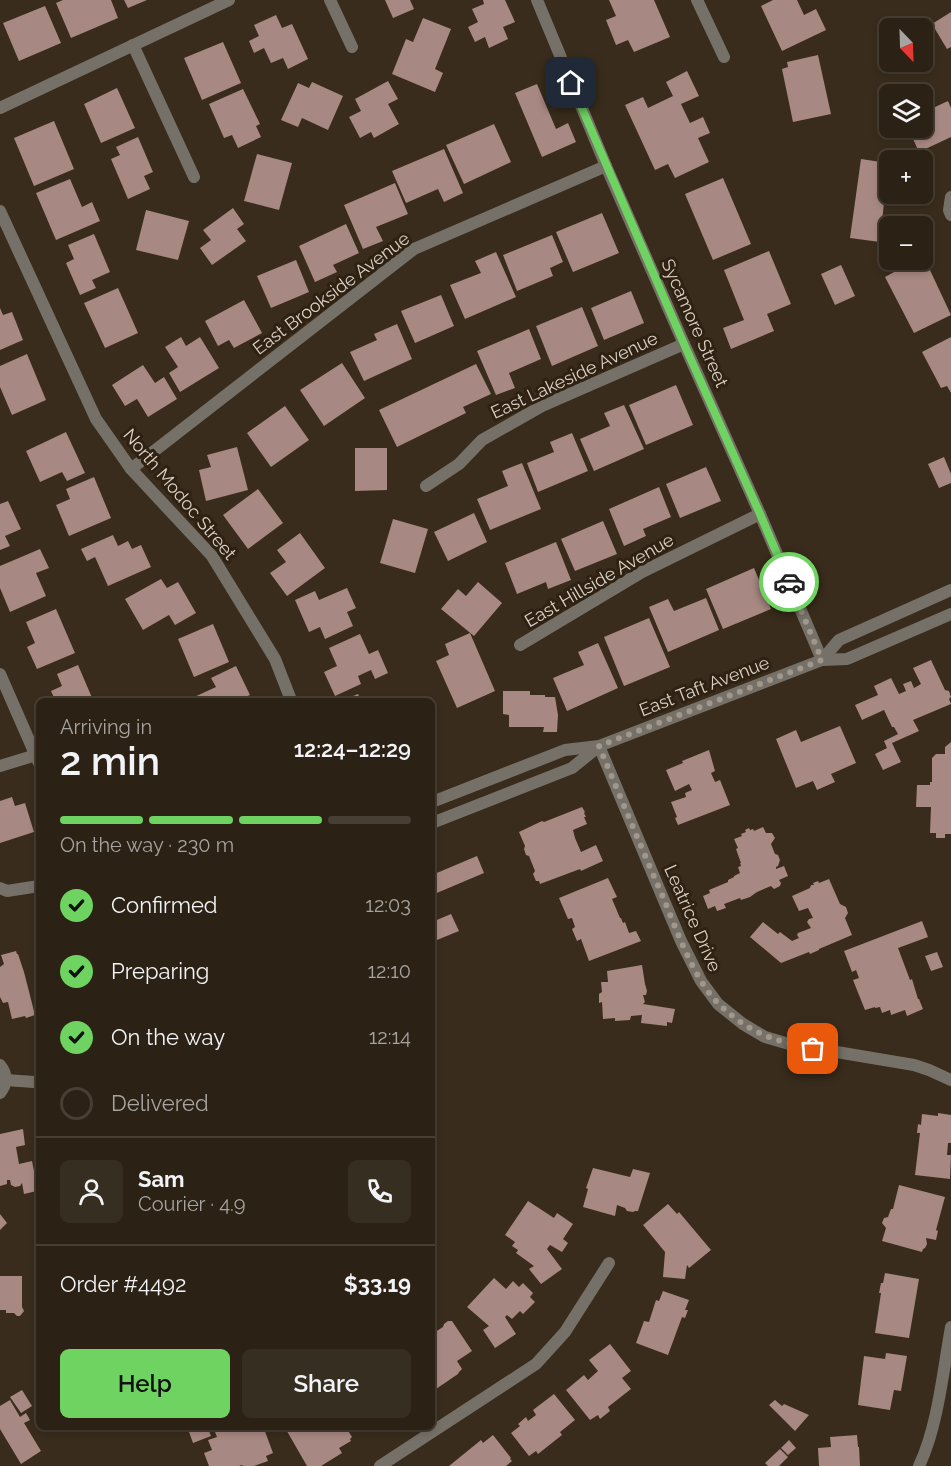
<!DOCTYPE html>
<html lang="en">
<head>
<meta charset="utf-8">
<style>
  :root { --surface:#2b2115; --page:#372e22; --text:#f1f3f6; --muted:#a6a3a0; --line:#473e34; --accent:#6ed360 }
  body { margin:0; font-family:Raleway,sans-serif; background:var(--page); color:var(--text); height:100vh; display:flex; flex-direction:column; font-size:22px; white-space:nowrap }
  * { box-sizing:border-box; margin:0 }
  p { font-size:20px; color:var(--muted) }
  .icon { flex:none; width:33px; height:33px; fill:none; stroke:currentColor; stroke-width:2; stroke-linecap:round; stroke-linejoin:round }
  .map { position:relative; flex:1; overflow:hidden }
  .details { position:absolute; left:36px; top:698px; width:399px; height:732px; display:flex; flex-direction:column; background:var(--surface); border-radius:9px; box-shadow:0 3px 9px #0003,0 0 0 2px var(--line) }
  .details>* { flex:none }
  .needle { width:39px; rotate:157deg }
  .fabs { position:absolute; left:879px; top:18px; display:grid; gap:12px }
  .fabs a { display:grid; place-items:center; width:54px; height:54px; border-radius:9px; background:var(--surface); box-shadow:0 3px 9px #0003,0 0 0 2px var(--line); font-size:30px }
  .pin { position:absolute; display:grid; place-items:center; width:51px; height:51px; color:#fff; margin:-26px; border-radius:12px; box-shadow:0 3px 9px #0006 }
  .courier { position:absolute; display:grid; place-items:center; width:60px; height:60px; margin:-30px; border:4px solid #6ed360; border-radius:50%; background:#fff; color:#222; box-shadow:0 2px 8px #0007 }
  .overview em { font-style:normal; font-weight:600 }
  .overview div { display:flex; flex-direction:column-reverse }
  .overview { display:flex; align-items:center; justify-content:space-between; height:102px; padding:0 24px }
  h1 { font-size:39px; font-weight:600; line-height:45px }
  .bar { display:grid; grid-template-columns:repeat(4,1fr); gap:9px 6px; align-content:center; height:72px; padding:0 24px }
  .bar i { height:8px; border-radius:4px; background:var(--line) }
  .bar .selected { background:var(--accent) }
  .bar p { grid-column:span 4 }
  .line { display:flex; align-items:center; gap:15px; padding:0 24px; border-top:2px solid var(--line) }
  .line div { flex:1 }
  .round { display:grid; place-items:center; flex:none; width:63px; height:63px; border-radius:9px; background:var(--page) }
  ol { padding:0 24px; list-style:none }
  li { display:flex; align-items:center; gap:18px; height:66px }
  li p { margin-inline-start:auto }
  li .icon { padding:6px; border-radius:50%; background:var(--accent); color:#111; stroke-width:4 }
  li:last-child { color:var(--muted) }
  li i { width:33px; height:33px; border:3px solid var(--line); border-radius:50% }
  .button { display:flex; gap:12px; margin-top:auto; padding:12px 24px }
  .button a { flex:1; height:69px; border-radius:9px; background:var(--accent); color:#111; font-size:24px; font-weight:600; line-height:69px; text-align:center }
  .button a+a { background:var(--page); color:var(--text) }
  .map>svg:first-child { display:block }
  .building { fill:#a88882 }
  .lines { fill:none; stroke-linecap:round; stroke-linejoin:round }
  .minor { stroke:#767168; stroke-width:12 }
  .tertiary { stroke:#767168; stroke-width:12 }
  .done { stroke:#a2978b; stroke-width:6; stroke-dasharray:0 10.8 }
  .route { stroke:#6ed360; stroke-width:8 }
  .labels { text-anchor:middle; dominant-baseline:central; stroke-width:6; stroke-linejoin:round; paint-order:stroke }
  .street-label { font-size:18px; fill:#dad1c7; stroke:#2f2212 }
</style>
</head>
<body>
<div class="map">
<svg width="951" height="1466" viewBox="0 0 951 1466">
  <rect width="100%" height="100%" fill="#392c1c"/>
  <!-- building -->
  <g class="building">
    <polygon points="63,0 111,0 118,18 71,38 56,3"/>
    <polygon points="124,0 147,0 128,8"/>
    <polygon points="385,0 410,0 414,9 393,18"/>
    <polygon points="483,0 505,0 515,22 503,27 508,39 489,48 485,37 475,42 468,27 478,22 472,9 484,4"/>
    <polygon points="609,0 654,0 670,37 634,52 628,40 616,45 606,20 616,16"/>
    <polygon points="773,0 797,0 804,15 816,9 826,30 782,51 761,6"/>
    <polygon points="45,6 61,43 19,61 3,23"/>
    <polygon points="951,12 951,47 947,49 932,24"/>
    <polygon points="276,15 282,28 292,24 308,59 288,69 283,58 271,63 264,48 254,53 249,41 259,36 254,25"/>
    <polygon points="423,18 451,29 435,69 443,73 435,92 392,74 406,39 413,42"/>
    <polygon points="223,42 241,83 202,100 184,58"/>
    <polygon points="818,55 831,114 793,122 782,69 788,67 787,62"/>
    <polygon points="687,71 699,96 681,104 690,123 703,117 710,133 698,138 709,162 675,178 668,164 655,170 625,105 643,97 648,108 673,96 666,82"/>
    <polygon points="388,81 398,99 388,104 399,124 374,138 371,132 360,138 349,117 361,111 355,99"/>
    <polygon points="312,82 343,96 328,130 302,118 298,127 281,120 298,83 309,88"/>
    <polygon points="537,84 556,129 568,123 576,142 542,157 515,93"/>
    <polygon points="117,88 135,128 101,143 84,104"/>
    <polygon points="243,89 260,124 256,126 261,137 238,148 232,135 224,138 209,104"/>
    <polygon points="948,101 951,108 951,137 919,152 908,128 922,128 922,113"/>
    <polygon points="54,121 74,169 34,186 14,138"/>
    <polygon points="494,124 511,162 464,184 446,145"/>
    <polygon points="138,137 153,172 144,176 150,189 128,199 111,159 120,155 116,147"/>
    <polygon points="444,149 463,193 444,202 438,189 406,203 392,171"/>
    <polygon points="257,154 292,163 279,210 244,201"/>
    <polygon points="861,159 888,163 880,242 850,238"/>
    <polygon points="723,178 751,244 713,260 685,194"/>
    <polygon points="70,179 82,207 92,202 100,221 56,240 36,193"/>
    <polygon points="395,183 408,214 376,227 383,241 363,249 344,205"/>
    <polygon points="233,208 244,224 237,229 246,241 212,265 200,248 211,240 203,230"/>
    <polygon points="146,210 189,221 178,260 136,250"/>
    <polygon points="602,213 619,253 573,272 556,232"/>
    <polygon points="346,224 359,253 333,265 337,272 315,282 299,246"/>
    <polygon points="94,234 110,272 92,280 96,288 80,295 66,263 74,259 68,245"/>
    <polygon points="552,235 563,262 550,268 553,276 517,291 503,255"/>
    <polygon points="769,251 791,304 767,314 774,331 731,349 723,328 744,320 724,270"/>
    <polygon points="496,252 516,297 465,319 450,285 481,273 475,261"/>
    <polygon points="922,253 951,315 914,333 885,277 916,260 922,260"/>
    <polygon points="296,260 309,292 271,308 257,276"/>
    <polygon points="841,265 855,296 835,305 821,274"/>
    <polygon points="118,288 138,333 105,348 84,303"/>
    <polygon points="631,291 644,323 604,340 591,308"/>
    <polygon points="441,295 454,326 415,343 401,311"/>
    <polygon points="244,300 262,333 234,348 229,340 218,346 205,321"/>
    <polygon points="582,307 598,346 552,366 536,326"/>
    <polygon points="0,308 3,315 12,312 23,340 0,350"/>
    <polygon points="397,324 412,359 364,381 350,352 377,340 374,334"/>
    <polygon points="529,329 541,359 509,373 515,388 496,395 477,351"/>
    <polygon points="181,337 186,346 200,337 219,368 180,392 169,373 178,367 165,347"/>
    <polygon points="951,337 951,393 947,386 941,388 922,352"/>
    <polygon points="27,354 46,400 12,415 0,387 0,366"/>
    <polygon points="342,363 365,398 324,426 300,390"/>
    <polygon points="476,364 491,394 463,407 466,413 397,447 379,410"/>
    <polygon points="143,365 155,383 164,377 177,399 148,417 137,399 125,406 112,385"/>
    <polygon points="676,385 693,425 646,445 629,405"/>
    <polygon points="624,405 644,449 594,471 580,439 610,426 604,413"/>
    <polygon points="285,406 309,440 271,467 247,433"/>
    <polygon points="66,432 85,473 67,481 62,472 40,482 26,451"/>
    <polygon points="572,433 588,471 538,492 527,463 554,452 550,442"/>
    <polygon points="237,447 248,490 206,501 199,470 211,467 207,455"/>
    <polygon points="355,448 387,448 387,490 355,491"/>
    <polygon points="944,457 951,474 951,483 939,488 928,464"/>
    <polygon points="522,463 541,509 490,530 477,499 508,486 502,471"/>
    <polygon points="706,467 721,501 680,518 666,484"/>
    <polygon points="94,477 111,518 69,536 56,505 70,499 66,489"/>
    <polygon points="659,487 671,517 643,529 646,536 624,546 609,509"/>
    <polygon points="258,489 283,523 248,549 223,515"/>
    <polygon points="8,501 21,529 5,536 10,546 0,550 0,504"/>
    <polygon points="474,513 487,542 448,561 434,532"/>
    <polygon points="393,519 428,529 415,573 380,563"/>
    <polygon points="603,521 617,554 575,571 561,539"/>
    <polygon points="300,533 325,568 287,596 270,573 286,562 277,550"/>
    <polygon points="113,535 118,546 128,541 132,549 141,545 151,567 108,586 95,557 87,561 81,549"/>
    <polygon points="556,542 571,580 548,589 546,582 517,594 505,563"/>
    <polygon points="40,549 49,568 36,573 46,596 10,612 0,588 0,566"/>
    <polygon points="754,568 771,609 723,629 706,589"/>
    <polygon points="161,579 167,588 178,582 196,613 175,625 169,615 143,630 125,599"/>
    <polygon points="478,582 502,603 474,636 441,609 458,589 466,596"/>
    <polygon points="347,588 356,608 347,612 353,626 325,639 320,627 309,632 295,600 315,591 319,600"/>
    <polygon points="706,598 719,630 668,652 649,607 668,599 674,611"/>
    <polygon points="56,609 75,653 37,669 27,647 35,643 26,622"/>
    <polygon points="649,618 670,667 624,686 604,637"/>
    <polygon points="213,624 229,662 194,677 178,639"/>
    <polygon points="470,633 495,691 457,708 436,661 449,655 445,644"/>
    <polygon points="360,634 369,654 378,650 388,673 375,679 371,670 358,676 361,684 335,696 324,672 337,666 329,648"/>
    <polygon points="598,643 618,688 567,711 553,678 584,665 578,652"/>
    <polygon points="931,660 945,690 949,691 951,697 949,699 951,704 913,720 919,731 892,743 901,762 883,770 875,754 887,748 884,741 898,734 894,727 892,727 884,710 862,720 855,705 878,695 874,686 891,678 899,694 906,691 903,684 911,681 914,688 921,684 913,668"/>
    <polygon points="78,665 93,700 55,700 51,691 62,686 57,674"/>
    <polygon points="236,666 250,695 239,700 193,700 192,698 216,687 211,678"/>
    <polygon points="503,691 530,691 530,695 545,695 545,697 555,697 558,715 557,732 543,732 544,727 509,727 509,715 503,714"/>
    <polygon points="358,694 361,700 343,700"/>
    <polygon points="840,726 856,763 831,774 835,782 817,790 813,781 796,788 776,739 796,730 801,742"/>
    <polygon points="951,742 951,834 945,834 945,838 936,838 936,833 930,833 931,807 916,807 917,785 930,785 930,782 932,782 932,758 936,754 945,754 945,747"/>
    <polygon points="709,750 715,771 711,773 715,782 720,780 730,805 678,825 675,818 677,817 671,802 686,797 685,793 692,790 689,784 675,791 666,770 683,763 682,761"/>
    <polygon points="12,797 15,806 25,803 34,832 0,843 0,801"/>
    <polygon points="582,807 585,812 584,813 586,817 584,817 587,824 573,830 575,838 581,852 596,845 603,861 581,871 580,869 540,884 539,881 536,881 533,874 535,871 529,856 526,855 524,849 525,846 519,832 542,821 544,822"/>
    <polygon points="763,827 766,833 772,833 775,838 771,844 775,854 778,855 780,860 778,866 776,867 776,869 784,866 788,876 779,880 781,883 780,886 774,889 771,886 757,892 750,897 741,900 740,898 724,904 726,908 717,911 715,906 708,909 703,896 710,893 709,890 728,882 728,880 734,877 734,876 740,873 738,867 741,866 740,863 741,863 736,849 738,848 734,839 742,836 741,834 746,832 745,830 749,828 750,830 753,829 754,831"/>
    <polygon points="477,856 484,873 432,895 432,875"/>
    <polygon points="608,878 617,897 612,899 620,918 621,918 623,923 625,922 629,933 636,931 641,941 589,961 581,939 577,941 572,929 575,927 572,918 568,919 559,898"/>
    <polygon points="829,879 840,904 846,907 848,913 845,918 852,935 819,949 819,950 810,954 809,952 781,963 750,937 763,922 778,934 780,932 792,941 799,938 797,935 798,933 811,928 807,922 809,919 813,918 808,908 799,911 792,896 810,888 811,885 814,885 813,883 818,881 819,883"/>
    <polygon points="451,914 459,931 432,942 432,922"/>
    <polygon points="922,921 928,937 898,948 910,980 912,979 918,999 919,999 923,1009 907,1016 905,1010 891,1015 890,1010 882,1013 880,1007 875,1008 875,1007 865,1010 853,980 859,978 856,970 852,972 844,951"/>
    <polygon points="16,951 17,954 18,954 24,972 35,1015 26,1018 25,1016 12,1019 8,1002 3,1003 0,997 0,967 4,964 1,955"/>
    <polygon points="937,952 943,967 931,971 925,956"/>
    <polygon points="642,965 645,984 647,991 646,995 643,995 645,1002 643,1004 675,1009 672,1023 667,1022 667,1026 641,1023 642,1015 631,1016 630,1020 615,1021 615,1018 603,1019 602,1002 599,1003 599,994 602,992 601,982 608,982 607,971"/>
    <polygon points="938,1113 951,1115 951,1143 948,1143 947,1155 951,1155 950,1179 915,1175 920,1133 917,1133 918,1124 921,1125 922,1114 938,1116"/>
    <polygon points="23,1129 25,1145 16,1147 19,1164 32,1161 36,1181 35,1181 37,1191 24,1194 22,1183 20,1186 15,1187 11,1185 10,1180 7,1180 7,1184 0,1186 0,1134"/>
    <polygon points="593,1168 630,1177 633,1169 650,1173 638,1211 635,1211 633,1212 627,1211 625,1208 617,1205 615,1216 583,1207 588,1189 586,1188"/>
    <polygon points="899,1185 945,1197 936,1230 938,1231 936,1240 926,1238 927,1244 925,1248 923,1249 922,1252 882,1241 886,1228 882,1223 884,1218 888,1217 891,1209 893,1209"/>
    <polygon points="528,1201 554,1218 557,1213 573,1224 563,1239 568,1243 562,1252 550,1245 547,1249 562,1269 541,1284 529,1269 534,1266 516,1253 518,1250 512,1246 515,1242 505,1235"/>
    <polygon points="668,1204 677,1214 679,1212 711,1250 689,1268 687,1265 685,1279 663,1277 665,1252 643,1225"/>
    <polygon points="0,1214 7,1223 0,1230"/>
    <polygon points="885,1273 919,1279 909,1338 875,1333 881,1293 879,1293 881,1283 883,1283"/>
    <polygon points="0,1276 22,1276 22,1307 24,1311 20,1316 17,1316 14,1313 6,1313 6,1310 0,1310"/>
    <polygon points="494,1278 506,1289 513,1281 519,1287 523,1283 533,1293 530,1297 535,1302 523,1314 520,1311 512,1319 507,1315 505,1317 516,1334 495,1348 483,1330 489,1326 467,1307"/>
    <polygon points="663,1291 689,1300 685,1310 688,1310 685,1318 682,1317 668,1355 636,1343 644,1321 649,1322 656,1300 659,1301"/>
    <polygon points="448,1321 452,1321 472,1351 457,1361 462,1369 459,1372 458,1374 436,1389 432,1382 432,1334 443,1327 444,1324"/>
    <polygon points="610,1344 631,1371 622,1378 631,1389 608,1407 610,1411 600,1419 598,1415 590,1420 566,1390 584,1375 588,1380 598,1371 589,1360"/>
    <polygon points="886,1353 907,1356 901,1391 894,1390 890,1410 858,1405 864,1356 885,1359"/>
    <polygon points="22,1390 32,1406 21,1413 10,1397"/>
    <polygon points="554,1394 575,1420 560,1432 562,1435 538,1454 536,1451 529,1456 511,1433 520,1426 518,1424 526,1417 528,1421 536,1415 533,1410"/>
    <polygon points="10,1400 20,1417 26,1413 30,1420 24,1423 41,1451 21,1464 0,1429 0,1406"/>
    <polygon points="775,1400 782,1406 784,1404 809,1415 795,1431 769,1405"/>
    <polygon points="194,1426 207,1426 211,1436 193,1443 188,1429"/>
    <polygon points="215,1426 263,1426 273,1453 266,1456 268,1461 254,1466 243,1466 242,1465 239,1466 209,1466 204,1453 212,1450 208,1440 217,1437 213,1427"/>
    <polygon points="284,1426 345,1426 352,1437 350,1439 351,1441 339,1448 342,1453 321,1466 307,1466"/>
    <polygon points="493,1435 511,1458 510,1459 512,1461 506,1466 449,1466 481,1440 483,1443"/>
    <polygon points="857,1435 858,1447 859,1447 860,1466 819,1466 818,1448 831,1447 830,1437"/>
    <polygon points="789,1440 796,1448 788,1455 781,1448"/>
    <polygon points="780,1449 788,1457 779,1466 768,1466 765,1463"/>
  </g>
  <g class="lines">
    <!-- minor -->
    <g class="minor">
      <polyline points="330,0 352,47"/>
      <polyline points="537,0 606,166 684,344 760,514 822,660"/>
      <polyline points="697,0 724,57"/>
      <polyline points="133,45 194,177"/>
      <polyline points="0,108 229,0"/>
      <polyline points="951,197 949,210 951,215"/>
      <polyline points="0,211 96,419 131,469 212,556 275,659 291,700"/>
      <polyline points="131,469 414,249 606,166"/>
      <polyline points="426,486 459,464 482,440 542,406 684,344"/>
      <polyline points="520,645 642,572 760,514"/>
      <polyline points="0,674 39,763"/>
      <polyline points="599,746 681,941 701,981 718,1004 743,1024 765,1037 789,1044 914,1065 929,1070 951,1080"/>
      <polyline points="0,766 36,755"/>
      <path d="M0,1065C8,1075 7,1084 0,1093"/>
      <polyline points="6,1080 34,1082 39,1082"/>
      <polyline points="380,1466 536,1364 565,1332 609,1263"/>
      <path d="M919,1466C938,1426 943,1371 951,1327"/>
    </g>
    <!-- tertiary -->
    <g class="tertiary">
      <polyline points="822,660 839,640 951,590"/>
      <polyline points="432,802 565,750 599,746 822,660 847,659 951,614"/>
      <polyline points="432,823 572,768 598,747"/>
      <polyline points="0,888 7,891 39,886"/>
    </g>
  </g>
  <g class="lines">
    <!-- done -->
    <path class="done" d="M789,582L822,660L599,746C620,796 641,847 663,897C676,929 695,982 720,1005C749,1033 774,1041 813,1049"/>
    <!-- route -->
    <polyline class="route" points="571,83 684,344 760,514 789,582"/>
  </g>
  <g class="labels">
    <!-- street labels -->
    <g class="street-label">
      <text transform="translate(331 293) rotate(-37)">East Brookside Avenue</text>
      <text transform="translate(695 323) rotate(66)">Sycamore Street</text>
      <text transform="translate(574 375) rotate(-25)">East Lakeside Avenue</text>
      <text transform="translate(180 494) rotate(50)">North Modoc Street</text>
      <text transform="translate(599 580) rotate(-30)">East Hillside Avenue</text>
      <text transform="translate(704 686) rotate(-21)">East Taft Avenue</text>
      <text transform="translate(693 918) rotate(66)">Leatrice Drive</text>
    </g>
  </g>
</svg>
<div class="fabs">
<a><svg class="needle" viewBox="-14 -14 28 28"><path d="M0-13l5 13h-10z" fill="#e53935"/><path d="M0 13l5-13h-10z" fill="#a6a3a0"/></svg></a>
<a><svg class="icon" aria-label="layers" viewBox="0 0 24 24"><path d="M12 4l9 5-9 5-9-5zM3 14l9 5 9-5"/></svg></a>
<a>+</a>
<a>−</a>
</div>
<div class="pin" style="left:813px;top:1049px;background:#ea580c"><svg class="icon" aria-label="bag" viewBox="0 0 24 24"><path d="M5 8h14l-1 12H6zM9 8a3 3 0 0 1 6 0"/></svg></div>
<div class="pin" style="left:571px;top:83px;background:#1f2937"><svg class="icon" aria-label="home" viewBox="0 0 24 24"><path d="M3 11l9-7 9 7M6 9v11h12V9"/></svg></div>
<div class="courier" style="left:789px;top:582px"><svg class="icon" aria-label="car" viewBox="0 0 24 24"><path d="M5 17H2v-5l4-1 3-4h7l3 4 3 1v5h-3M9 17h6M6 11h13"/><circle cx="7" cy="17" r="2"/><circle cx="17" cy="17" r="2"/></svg></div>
<section class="details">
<div class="overview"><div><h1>2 min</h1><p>Arriving in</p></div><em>12:24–12:29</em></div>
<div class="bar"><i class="selected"></i><i class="selected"></i><i class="selected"></i><i></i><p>On the way · 230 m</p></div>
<ol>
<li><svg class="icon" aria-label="check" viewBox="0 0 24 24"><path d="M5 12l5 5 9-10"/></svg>Confirmed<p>12:03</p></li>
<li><svg class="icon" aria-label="check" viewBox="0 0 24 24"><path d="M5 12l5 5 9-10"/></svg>Preparing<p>12:10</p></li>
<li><svg class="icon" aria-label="check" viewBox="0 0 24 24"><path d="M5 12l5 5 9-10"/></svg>On the way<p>12:14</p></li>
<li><i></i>Delivered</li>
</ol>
<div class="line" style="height:108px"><a class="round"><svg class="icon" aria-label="person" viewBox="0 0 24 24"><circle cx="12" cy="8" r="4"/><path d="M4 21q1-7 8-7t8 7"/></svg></a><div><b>Sam</b><p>Courier · 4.9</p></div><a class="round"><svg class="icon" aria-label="phone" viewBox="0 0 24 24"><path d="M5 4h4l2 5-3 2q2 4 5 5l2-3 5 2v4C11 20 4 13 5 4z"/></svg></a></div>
<div class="line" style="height:78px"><div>Order #4492</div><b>$33.19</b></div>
<div class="button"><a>Help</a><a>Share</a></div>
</section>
</div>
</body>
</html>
